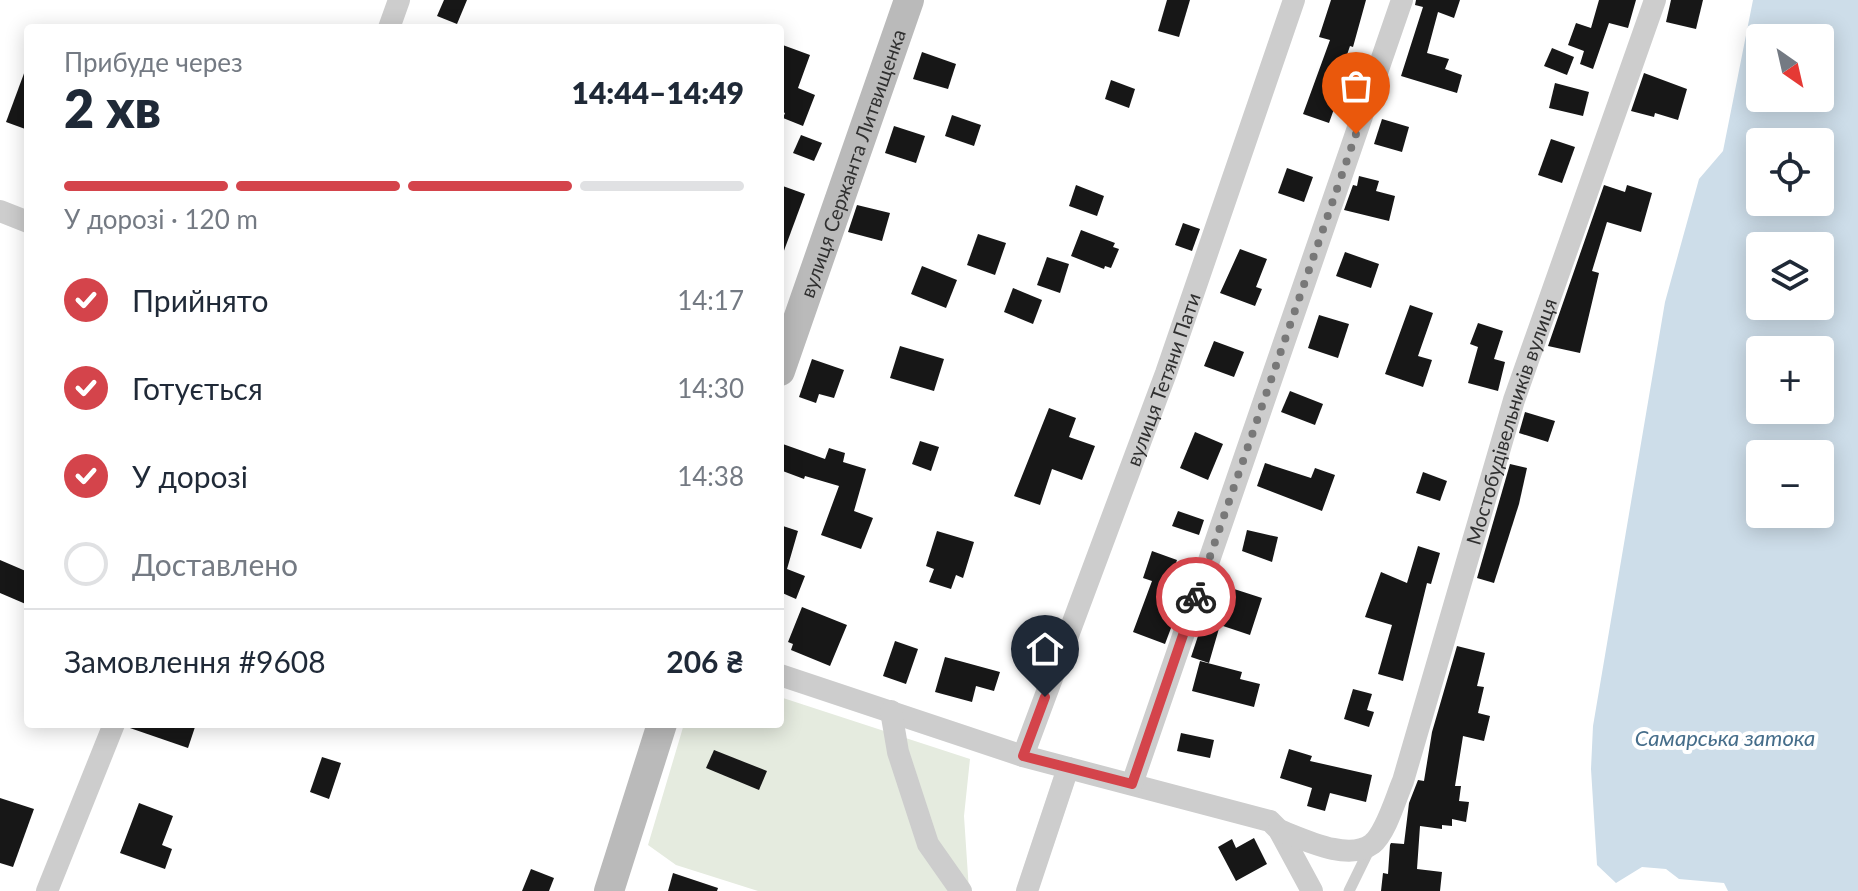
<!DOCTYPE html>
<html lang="uk">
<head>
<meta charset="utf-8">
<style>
  :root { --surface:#fff; --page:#f2f2f3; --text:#1f2937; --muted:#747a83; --line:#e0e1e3; --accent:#d4444b }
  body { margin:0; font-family:Lato,sans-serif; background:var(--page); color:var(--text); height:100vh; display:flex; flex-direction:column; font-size:30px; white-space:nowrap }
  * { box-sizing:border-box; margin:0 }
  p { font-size:26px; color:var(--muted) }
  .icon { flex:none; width:44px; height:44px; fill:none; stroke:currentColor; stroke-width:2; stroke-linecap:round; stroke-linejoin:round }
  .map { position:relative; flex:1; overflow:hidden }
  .sheet { position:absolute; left:24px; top:24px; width:760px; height:704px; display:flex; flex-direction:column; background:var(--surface); border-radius:8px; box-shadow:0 4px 20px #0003 }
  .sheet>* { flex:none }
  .needle { width:52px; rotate:146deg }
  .controls { position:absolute; left:1746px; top:24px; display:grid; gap:16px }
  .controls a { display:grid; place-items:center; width:88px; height:88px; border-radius:8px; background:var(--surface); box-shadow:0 4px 20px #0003; font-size:40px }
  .pin { position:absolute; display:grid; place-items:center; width:68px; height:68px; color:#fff; margin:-82px -34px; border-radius:50% 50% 50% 0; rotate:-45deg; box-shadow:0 0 8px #0007 }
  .pin .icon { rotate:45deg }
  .courier { position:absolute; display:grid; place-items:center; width:80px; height:80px; margin:-40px; border:6px solid #d4444b; border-radius:50%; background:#fff; color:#222; box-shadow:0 2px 10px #0007 }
  .headline em { font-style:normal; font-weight:800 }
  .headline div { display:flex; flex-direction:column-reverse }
  .headline { display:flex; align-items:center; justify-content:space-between; height:136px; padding:0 40px }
  h1 { font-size:52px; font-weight:800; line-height:60px }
  .bar { display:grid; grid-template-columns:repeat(4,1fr); gap:12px 8px; align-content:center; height:96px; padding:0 40px }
  .bar i { height:10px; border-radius:6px; background:var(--line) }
  .bar .selected { background:var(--accent) }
  .bar p { grid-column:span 4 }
  .line { display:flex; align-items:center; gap:20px; padding:0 40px; border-top:2px solid var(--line) }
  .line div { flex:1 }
  ol { padding:0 40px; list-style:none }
  li { display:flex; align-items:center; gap:24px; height:88px }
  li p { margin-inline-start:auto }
  li .icon { padding:8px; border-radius:50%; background:var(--accent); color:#fff; stroke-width:4 }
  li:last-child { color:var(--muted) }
  li i { width:44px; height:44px; border:4px solid var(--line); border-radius:50% }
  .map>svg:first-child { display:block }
  .green { fill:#e5ebdf }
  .water { fill:#cddde9; fill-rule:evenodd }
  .building { fill:#171717 }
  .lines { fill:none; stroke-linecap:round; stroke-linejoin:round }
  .service { stroke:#cdcdcd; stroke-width:11 }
  .minor { stroke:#cdcdcd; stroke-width:22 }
  .secondary { stroke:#bababa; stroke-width:30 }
  .done { stroke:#787878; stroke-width:8; stroke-dasharray:0 14.4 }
  .route { stroke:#d4444b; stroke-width:10 }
  .labels { text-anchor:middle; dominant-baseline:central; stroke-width:8; stroke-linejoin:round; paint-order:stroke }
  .street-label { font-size:20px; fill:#303030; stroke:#fff }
  .water-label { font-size:22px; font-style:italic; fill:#456d8a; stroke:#fff }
</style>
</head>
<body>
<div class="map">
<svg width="1858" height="891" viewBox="0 0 1858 891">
  <rect width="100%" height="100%" fill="#fff"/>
  <!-- green -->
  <polygon class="green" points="780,697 970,759 964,816 969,891 758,891 676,865 648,845 684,724 780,724"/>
  <!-- water -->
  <path class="water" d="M1753,0H1858V891H1728L1724,883L1679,879L1666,869L1642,867L1616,883L1597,865L1591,769L1593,726L1665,302L1699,179L1723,151ZM1760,38H1820V98H1760ZM1760,142H1820V202H1760ZM1760,246H1820V306H1760ZM1760,350H1820V410H1760ZM1760,454H1820V514H1760Z"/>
  <!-- building -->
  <g class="building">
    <polygon points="444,0 467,0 457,24 437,16"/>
    <polygon points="1167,0 1190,0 1179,37 1158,31"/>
    <polygon points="1331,0 1366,0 1353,47 1350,46 1334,93 1339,95 1329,123 1303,114 1330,40 1319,37"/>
    <polygon points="1416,0 1460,0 1454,18 1438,12 1427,53 1449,59 1445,69 1462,75 1457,93 1401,76 1423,7 1415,5"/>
    <polygon points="1599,0 1636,0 1628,28 1609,23 1593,69 1580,64 1584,51 1568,45 1576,23 1591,28"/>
    <polygon points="1671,0 1703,0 1696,29 1666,22"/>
    <polygon points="780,44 810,55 798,88 815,95 803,126 783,118 785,113 780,111"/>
    <polygon points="1552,48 1574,57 1567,75 1544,66"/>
    <polygon points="922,52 956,64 948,89 913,79"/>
    <polygon points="26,68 28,68 28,130 6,122"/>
    <polygon points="1644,73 1687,89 1678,120 1655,113 1654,117 1631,111"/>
    <polygon points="1111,80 1135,89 1129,108 1105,99"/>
    <polygon points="1555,83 1589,92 1583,116 1549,108"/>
    <polygon points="952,115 981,125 974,146 945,136"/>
    <polygon points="1382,119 1409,127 1402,152 1374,144"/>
    <polygon points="894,126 925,136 916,163 885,153"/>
    <polygon points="801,135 822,143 814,161 793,153"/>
    <polygon points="1551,139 1575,147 1562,183 1538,175"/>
    <polygon points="1287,168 1313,177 1304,202 1278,193"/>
    <polygon points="1359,176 1379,181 1376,191 1395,196 1389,221 1344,210 1353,185 1357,186"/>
    <polygon points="780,185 805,194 782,256 780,256"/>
    <polygon points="1076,185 1104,196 1097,216 1069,206"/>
    <polygon points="1604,185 1625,192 1627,185 1652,193 1641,232 1607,222 1592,271 1599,273 1580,353 1548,346"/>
    <polygon points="857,205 890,213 882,241 848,232"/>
    <polygon points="1183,223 1200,229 1192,251 1175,245"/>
    <polygon points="1081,230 1115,243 1113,247 1119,249 1111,268 1105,266 1104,269 1071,256"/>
    <polygon points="978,234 1006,243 995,275 967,265"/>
    <polygon points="1240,249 1267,259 1256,287 1262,289 1255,306 1220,293"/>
    <polygon points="1345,252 1379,264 1371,288 1336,276"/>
    <polygon points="1047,257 1069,264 1060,293 1037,285"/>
    <polygon points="922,266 957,280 946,308 911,294"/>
    <polygon points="1013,288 1042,300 1033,324 1004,312"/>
    <polygon points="1410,305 1433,313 1418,356 1432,360 1423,387 1385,374"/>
    <polygon points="1319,315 1349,324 1338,358 1308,348"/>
    <polygon points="1478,323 1503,331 1494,359 1505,362 1498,391 1468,383 1478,347 1470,344"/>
    <polygon points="1214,341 1244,352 1234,377 1204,366"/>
    <polygon points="900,346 944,359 934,391 890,378"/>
    <polygon points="812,359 844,370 834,398 819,394 816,403 799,397"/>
    <polygon points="1290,391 1323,404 1315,425 1281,412"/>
    <polygon points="1049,408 1076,418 1069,437 1095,446 1082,480 1052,469 1040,505 1014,496"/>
    <polygon points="1525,412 1555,421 1548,442 1519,433"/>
    <polygon points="1195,432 1223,444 1208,480 1180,468"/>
    <polygon points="920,441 939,447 931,471 912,464"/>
    <polygon points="780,443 825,459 829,448 845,453 843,462 866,469 854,511 873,518 861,549 821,535 839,486 805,476 804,479 780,470"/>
    <polygon points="1265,463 1311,478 1315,468 1335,475 1322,511 1257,486"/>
    <polygon points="1510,464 1527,468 1519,504 1494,583 1477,578"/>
    <polygon points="1423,472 1447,481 1440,501 1416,493"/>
    <polygon points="1178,511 1204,520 1199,535 1172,526"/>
    <polygon points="780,525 798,531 787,569 805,576 796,599 780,592"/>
    <polygon points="1247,530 1278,537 1272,562 1242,551"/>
    <polygon points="937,531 974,542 963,578 956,575 951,589 929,582 934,569 926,566"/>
    <polygon points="1418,546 1440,553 1431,584 1427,583 1403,681 1378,674 1392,625 1365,617 1381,572 1407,583"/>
    <polygon points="1152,551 1177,560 1162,606 1177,612 1165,644 1133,632 1152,581 1143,578"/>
    <polygon points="0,560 28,572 28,605 0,593"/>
    <polygon points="1231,588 1262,598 1250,635 1220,625 1209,663 1191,657 1210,600 1225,605"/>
    <polygon points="802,607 847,625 830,666 791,650 793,644 788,642"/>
    <polygon points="895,641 918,649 906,684 883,676"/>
    <polygon points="1457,646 1485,653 1477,686 1484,687 1478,713 1490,716 1484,741 1463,736 1455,786 1461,786 1459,801 1469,802 1466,822 1452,819 1452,826 1442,825 1442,829 1420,826 1417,869 1442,872 1440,891 1381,891 1383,873 1388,874 1390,845 1391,843 1404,844 1409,803 1418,780 1424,781 1432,732"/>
    <polygon points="945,657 1000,672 994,691 976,686 972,702 935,692"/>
    <polygon points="1200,661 1242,672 1240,679 1260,684 1254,707 1192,691"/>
    <polygon points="1353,689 1372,694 1367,710 1374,712 1369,727 1344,719"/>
    <polygon points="128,724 196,724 188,748 127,727"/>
    <polygon points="1181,733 1214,740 1210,758 1177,751"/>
    <polygon points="1289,749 1312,756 1310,761 1372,775 1366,802 1330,793 1325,811 1307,806 1312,788 1280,778"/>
    <polygon points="714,750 767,771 759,790 706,768"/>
    <polygon points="322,757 341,763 329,799 310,792"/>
    <polygon points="0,798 34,809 13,867 0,863"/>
    <polygon points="139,803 173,816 162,845 172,849 165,869 120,853"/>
    <polygon points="1254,838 1267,864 1236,881 1218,847 1232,839 1236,848"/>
    <polygon points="531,869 554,878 549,891 522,891"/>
    <polygon points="673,873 718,888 717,891 668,891"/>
  </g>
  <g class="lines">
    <!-- service -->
    <polyline class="service" points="1349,891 1370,848"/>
    <!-- minor -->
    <g class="minor">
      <polyline points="389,28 399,0"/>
      <polyline points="0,211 28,222"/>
      <polyline points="780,675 1023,756 1270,821 1279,830 1312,891"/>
      <polyline points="891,711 898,752 928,844 961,891"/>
      <path id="s1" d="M1023,756L1166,373L1294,0"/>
      <polyline points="1132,784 1402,0"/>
      <path id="s2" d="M1279,830C1303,839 1348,862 1372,844C1386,833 1396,797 1403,781L1514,400L1655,0"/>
      <polyline points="47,891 114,724"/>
      <polyline points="1027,891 1068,768"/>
    </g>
    <!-- secondary -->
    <g class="secondary">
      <path id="s3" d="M780,371L909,0"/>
      <polyline points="609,891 662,724"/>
    </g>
  </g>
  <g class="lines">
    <!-- done -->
    <polyline class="done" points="1196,597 1356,134"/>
    <!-- route -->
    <polyline class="route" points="1045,697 1023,756 1132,784 1196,597"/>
  </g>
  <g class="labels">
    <!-- street labels -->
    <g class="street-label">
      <text stroke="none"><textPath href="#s3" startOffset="220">вулиця Сержанта Литвищенка</textPath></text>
      <text stroke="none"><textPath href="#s1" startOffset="402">вулиця Тетяни Пати</textPath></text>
      <text stroke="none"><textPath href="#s2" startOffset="544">Мостобудівельників вулиця</textPath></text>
    </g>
    <!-- water labels -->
    <g class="water-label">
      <text x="1725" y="737">Самарська затока</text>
    </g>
  </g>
</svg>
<div class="controls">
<a><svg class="needle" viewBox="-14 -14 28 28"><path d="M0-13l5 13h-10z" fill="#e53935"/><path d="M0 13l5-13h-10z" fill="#747a83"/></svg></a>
<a><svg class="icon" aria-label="locate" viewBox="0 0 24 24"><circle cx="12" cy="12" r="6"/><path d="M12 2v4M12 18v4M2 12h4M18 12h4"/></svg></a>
<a><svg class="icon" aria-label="layers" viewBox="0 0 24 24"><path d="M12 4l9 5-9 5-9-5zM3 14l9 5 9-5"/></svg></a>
<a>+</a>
<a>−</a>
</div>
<div class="pin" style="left:1356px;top:134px;background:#ea580c"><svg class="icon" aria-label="bag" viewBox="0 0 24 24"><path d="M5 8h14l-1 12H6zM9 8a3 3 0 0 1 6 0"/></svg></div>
<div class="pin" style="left:1045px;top:697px;background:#1f2937"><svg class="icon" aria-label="home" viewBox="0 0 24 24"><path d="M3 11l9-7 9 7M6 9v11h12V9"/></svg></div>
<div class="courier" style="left:1196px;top:597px"><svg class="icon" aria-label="bike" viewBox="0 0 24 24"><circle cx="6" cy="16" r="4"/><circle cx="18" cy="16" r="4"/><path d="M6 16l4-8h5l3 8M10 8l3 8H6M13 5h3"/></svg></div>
<section class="sheet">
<div class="headline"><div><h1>2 хв</h1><p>Прибуде через</p></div><em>14:44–14:49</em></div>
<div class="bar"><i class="selected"></i><i class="selected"></i><i class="selected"></i><i></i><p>У дорозі · 120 m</p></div>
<ol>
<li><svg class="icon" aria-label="check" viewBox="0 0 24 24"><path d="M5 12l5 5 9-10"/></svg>Прийнято<p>14:17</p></li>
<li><svg class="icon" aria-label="check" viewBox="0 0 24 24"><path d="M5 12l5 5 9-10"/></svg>Готується<p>14:30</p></li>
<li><svg class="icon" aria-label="check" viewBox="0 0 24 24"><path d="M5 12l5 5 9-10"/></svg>У дорозі<p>14:38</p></li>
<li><i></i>Доставлено</li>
</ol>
<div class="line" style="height:104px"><div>Замовлення #9608</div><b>206 ₴</b></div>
</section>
</div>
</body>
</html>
